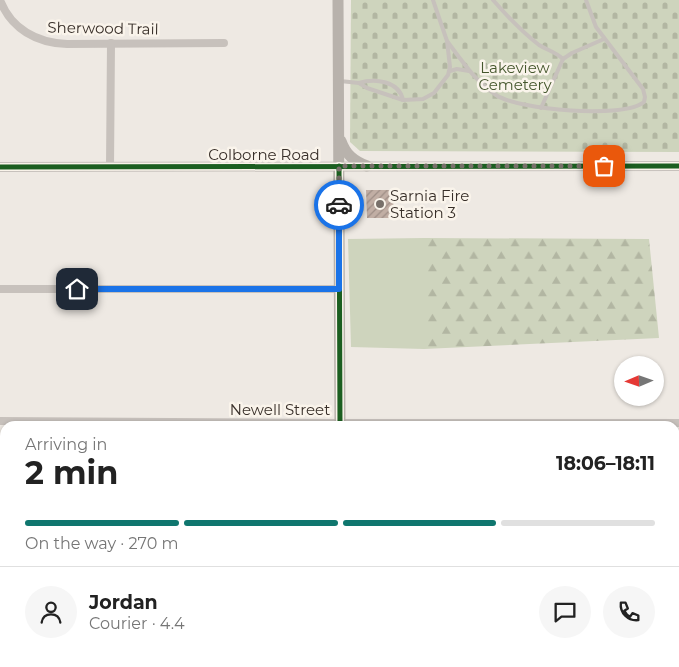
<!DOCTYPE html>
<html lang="en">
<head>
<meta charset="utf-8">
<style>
  :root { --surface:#fff; --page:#f6f6f6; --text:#222; --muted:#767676; --line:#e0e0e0; --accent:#0f766e }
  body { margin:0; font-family:Montserrat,sans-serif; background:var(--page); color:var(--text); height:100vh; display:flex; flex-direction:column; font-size:19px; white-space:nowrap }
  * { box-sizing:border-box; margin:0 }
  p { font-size:16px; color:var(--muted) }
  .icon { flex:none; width:28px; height:28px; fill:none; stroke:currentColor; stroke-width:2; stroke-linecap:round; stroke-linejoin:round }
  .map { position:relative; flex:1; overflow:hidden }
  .details { position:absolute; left:0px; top:421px; width:680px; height:246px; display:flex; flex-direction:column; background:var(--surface); border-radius:15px 15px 0 0; box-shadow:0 1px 4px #0004 }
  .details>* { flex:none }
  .needle { width:32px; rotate:268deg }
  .fabs { position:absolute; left:614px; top:356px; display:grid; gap:10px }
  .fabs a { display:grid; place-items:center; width:50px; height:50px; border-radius:50%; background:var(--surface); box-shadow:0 1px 4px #0004; font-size:25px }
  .pin { position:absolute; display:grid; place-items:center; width:42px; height:42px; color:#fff; margin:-21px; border-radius:10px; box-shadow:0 2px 8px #0006 }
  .courier { position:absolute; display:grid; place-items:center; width:50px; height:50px; margin:-25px; border:4px solid #1a73e8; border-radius:50%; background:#fff; color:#222; box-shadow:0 1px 6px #0007 }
  .headline em { font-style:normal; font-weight:700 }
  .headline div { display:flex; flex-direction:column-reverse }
  .headline { display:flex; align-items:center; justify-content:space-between; height:85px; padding:0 25px }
  h1 { font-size:32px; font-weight:700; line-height:38px }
  .bar { display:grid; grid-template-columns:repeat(4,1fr); gap:8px 5px; align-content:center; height:60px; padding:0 25px }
  .bar i { height:6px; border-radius:4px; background:var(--line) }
  .bar .current { background:var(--accent) }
  .bar p { grid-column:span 4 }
  .line { display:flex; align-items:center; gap:12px; padding:0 25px; border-top:1px solid var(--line) }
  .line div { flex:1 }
  .round { display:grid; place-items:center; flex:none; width:52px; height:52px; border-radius:26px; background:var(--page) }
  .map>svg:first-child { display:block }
  .green { fill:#ced4bd }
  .forest { fill:url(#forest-firs) }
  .cemetery { fill:url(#cemetery-stones) }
  .building { fill:url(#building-hatch) }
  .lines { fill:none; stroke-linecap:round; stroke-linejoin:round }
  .service { stroke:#c7c1bc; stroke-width:4 }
  .minor { stroke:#c7c1bc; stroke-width:8 }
  .tertiary { stroke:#c7c1bc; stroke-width:10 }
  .secondary { stroke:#b8b2ac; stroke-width:11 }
  .cycleway-casing { stroke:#faf4eb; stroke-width:8 }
  .cycleway { stroke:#1b5e20; stroke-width:5 }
  .done { stroke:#78706a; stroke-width:5; stroke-dasharray:0 9 }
  .route { stroke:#1a73e8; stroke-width:6 }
  .poi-dot { fill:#78706a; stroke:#faf4eb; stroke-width:2 }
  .labels { text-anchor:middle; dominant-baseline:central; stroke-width:5; stroke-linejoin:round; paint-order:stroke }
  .street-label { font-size:15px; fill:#382f29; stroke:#faf4eb }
  .park-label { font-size:15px; fill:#45572d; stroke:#faf4eb }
  .poi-label { font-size:15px; fill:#382f29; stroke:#faf4eb; text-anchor:start }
</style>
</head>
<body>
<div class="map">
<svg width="679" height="667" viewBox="0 0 679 667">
  <defs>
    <pattern id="forest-firs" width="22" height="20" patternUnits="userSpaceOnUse" patternTransform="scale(1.25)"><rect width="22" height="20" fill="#ced4bd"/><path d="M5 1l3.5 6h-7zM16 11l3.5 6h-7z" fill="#b2b6a2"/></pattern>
    <pattern id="cemetery-stones" width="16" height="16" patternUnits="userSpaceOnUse" patternTransform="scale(1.25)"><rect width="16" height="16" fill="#ced4bd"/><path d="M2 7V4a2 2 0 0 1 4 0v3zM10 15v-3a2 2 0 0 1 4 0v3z" fill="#b2b6a2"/></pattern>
    <pattern id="building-hatch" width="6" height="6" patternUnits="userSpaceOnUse" patternTransform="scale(1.25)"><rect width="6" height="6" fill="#c1aea4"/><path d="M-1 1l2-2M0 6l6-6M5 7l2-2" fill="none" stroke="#9e8e86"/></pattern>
  </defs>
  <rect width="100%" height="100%" fill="#eee9e3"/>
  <!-- green -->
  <g class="green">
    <polygon points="424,238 424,349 351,347 348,239"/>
    <polygon points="675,438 679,438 679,667 352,667 352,663 675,662"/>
  </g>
  <!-- forest -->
  <g class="forest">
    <polygon points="424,238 649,239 659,338 424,349"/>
    <polygon points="675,569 679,569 679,621 675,618"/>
    <polygon points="350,663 408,663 409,667 350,667"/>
    <polygon points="630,663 637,667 528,667 526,663"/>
  </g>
  <!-- cemetery -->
  <polygon class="cemetery" points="351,0 679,0 679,152 360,151 350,142"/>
  <!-- building -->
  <polygon class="building" points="366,190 393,190 394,218 367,218"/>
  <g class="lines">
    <!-- service -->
    <g class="service">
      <path d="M493,0C507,16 522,32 539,45C547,50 556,52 563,59"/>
      <path d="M447,41C462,61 475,81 496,95C518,110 624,119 644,102L645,97L643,89L596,27L586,0"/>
      <polyline points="450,71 457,69 469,71"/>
      <polyline points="340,81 359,83 367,88 403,100 423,99 434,93 448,75 450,67 447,41 433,0"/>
      <path d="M359,83C375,78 399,81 403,100"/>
      <polyline points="541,108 563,59 572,53 604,39"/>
    </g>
    <!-- minor -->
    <g class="minor">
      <path d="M0,0C11,29 37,43 67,44L224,43"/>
      <polyline points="110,167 111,43"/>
      <polyline points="0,289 339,289"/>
      <polyline points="0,421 329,423 679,423"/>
      <polyline points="0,621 5,634"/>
      <polyline points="16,662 17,667"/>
      <polyline points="182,667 182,662"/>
    </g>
    <!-- tertiary -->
    <polyline class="tertiary" points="0,167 679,166"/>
    <!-- secondary -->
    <g class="secondary">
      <polyline points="338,0 340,426"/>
      <path d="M341,141C346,155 354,161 367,166"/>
      <polyline points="341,662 341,667"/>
    </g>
    <!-- cycleway casing -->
    <g class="cycleway-casing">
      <g id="cycleway">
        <polyline points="339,166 340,426"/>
        <polyline points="0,167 679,166"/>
      </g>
    </g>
    <!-- cycleway -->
    <use href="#cycleway" class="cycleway"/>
  </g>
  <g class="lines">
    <!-- done -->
    <polyline class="done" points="339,205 339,166 604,166"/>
    <!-- route -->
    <polyline class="route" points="77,289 339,289 339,205"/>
  </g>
  <!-- markers -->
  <circle class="poi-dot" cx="380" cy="204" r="5"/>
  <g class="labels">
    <!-- street labels -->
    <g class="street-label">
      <text transform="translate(103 28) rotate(1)">Sherwood Trail</text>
      <text x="264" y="154">Colborne Road</text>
      <text x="280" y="409">Newell Street</text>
    </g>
    <!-- park labels -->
    <g class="park-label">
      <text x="515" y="67">Lakeview<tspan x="515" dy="17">Cemetery</tspan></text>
    </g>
    <!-- poi labels -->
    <g class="poi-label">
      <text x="390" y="195">Sarnia Fire<tspan x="390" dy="17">Station 3</tspan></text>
    </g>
  </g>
</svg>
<div class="fabs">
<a><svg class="needle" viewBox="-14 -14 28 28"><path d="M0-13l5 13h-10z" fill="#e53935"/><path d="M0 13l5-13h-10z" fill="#767676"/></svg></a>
</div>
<div class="pin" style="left:604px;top:166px;background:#ea580c"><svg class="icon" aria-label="bag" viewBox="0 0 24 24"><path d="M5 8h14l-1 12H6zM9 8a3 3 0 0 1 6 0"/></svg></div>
<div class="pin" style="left:77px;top:289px;background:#1f2937"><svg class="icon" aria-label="home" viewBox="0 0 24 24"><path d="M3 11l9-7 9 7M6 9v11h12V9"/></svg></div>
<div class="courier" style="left:339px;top:205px"><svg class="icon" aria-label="car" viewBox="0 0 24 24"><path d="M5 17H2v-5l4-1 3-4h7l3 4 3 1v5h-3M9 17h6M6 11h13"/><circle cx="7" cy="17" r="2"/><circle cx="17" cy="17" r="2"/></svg></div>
<section class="details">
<div class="headline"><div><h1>2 min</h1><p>Arriving in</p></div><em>18:06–18:11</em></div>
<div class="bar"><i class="current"></i><i class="current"></i><i class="current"></i><i></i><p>On the way · 270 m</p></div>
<div class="line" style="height:90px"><a class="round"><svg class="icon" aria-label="person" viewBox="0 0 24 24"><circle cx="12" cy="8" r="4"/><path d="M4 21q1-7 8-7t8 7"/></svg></a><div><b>Jordan</b><p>Courier · 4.4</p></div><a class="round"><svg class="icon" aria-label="chat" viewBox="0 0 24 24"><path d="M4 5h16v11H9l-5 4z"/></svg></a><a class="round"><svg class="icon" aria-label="phone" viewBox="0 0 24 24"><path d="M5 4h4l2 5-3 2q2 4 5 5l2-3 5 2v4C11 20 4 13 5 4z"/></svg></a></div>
</section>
</div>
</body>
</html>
